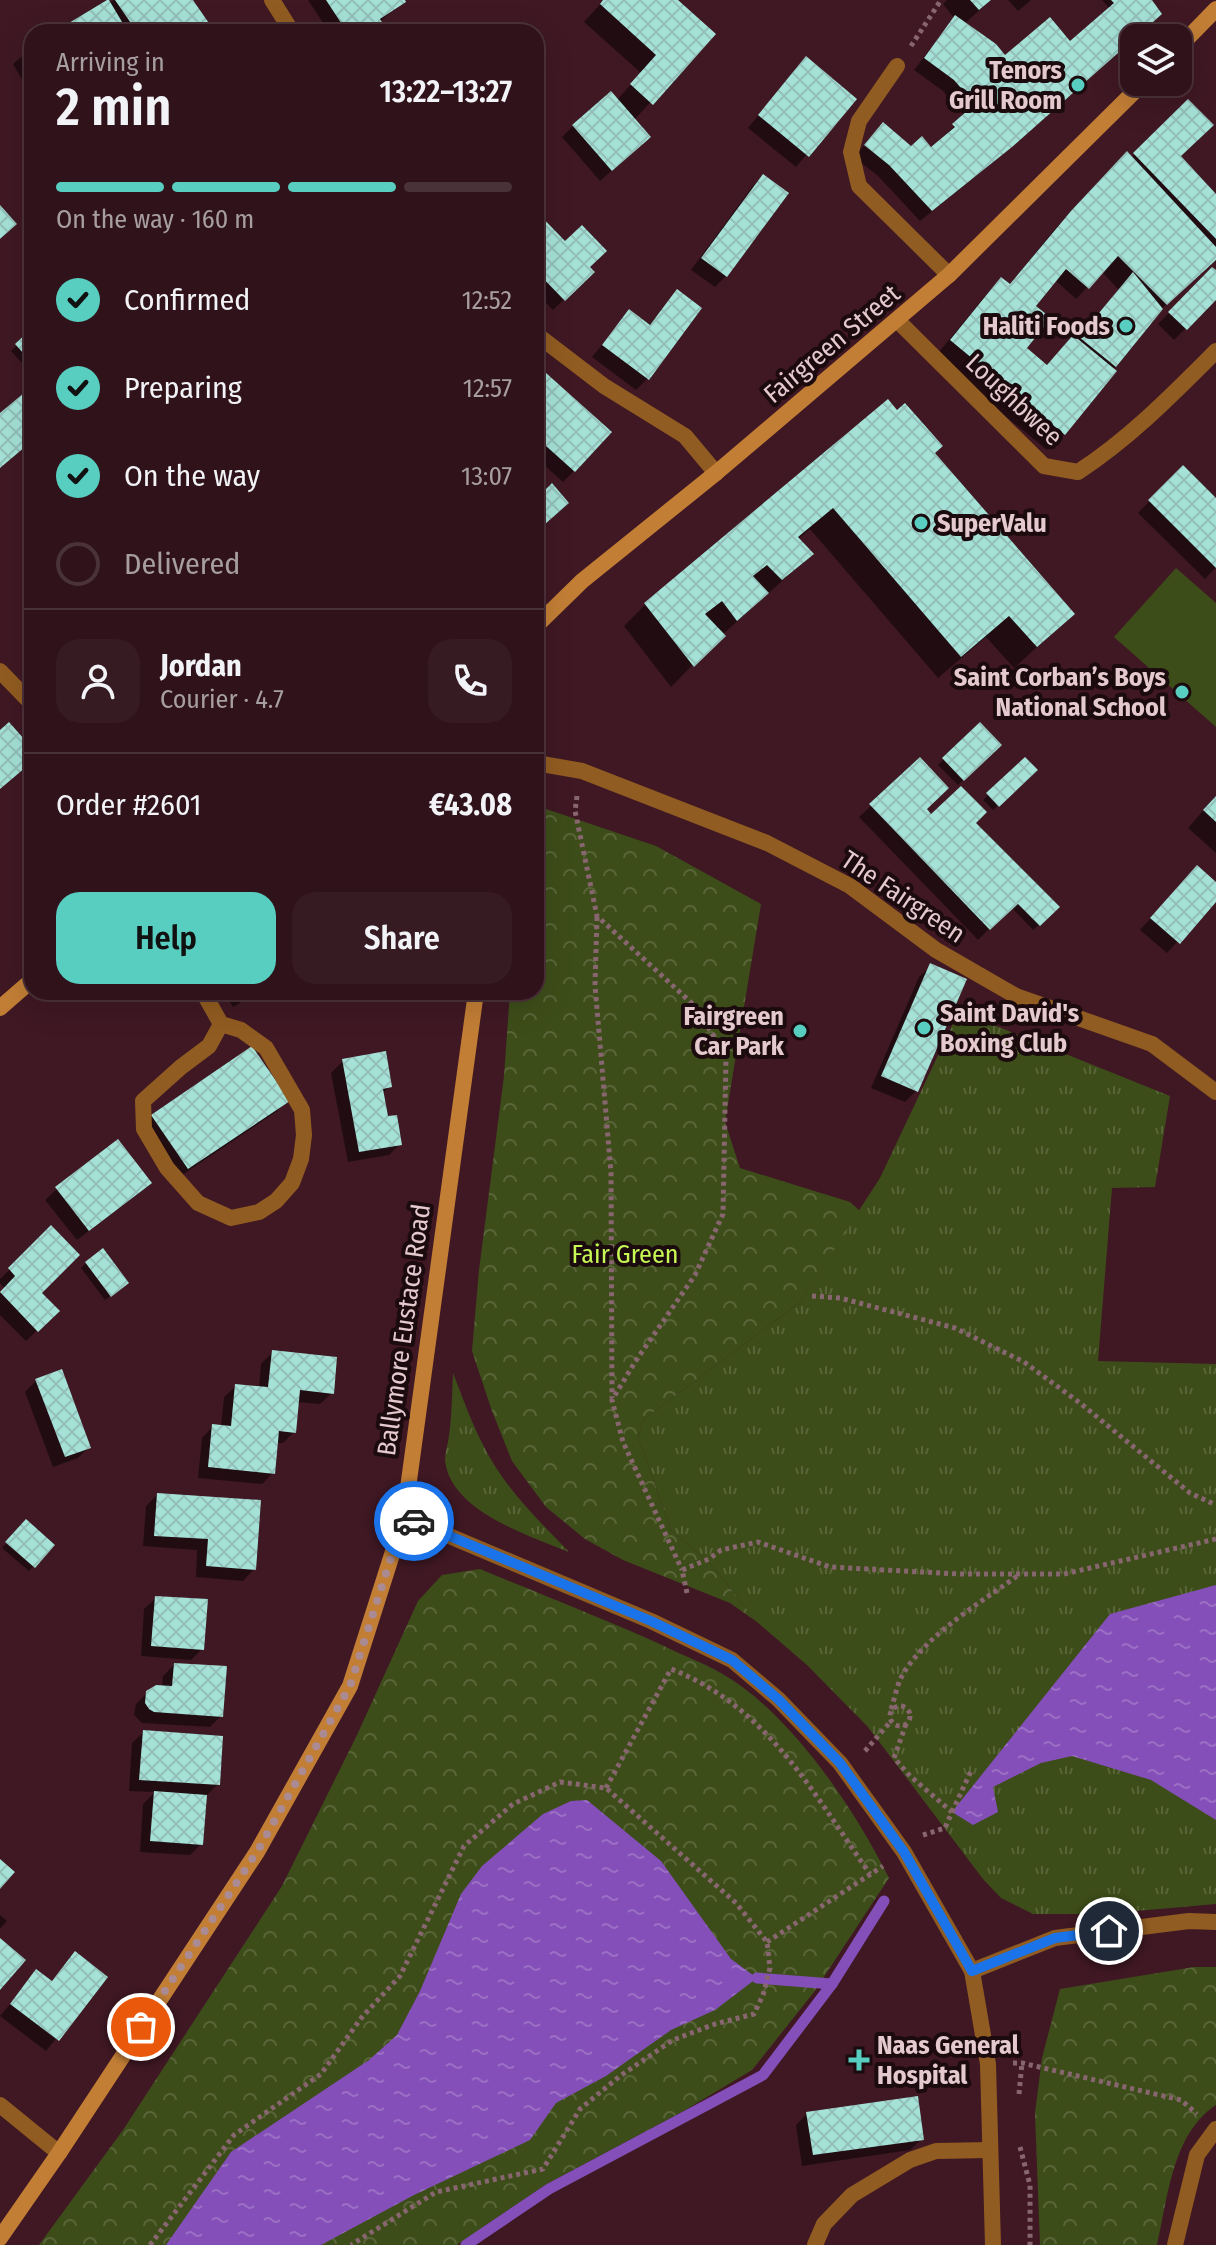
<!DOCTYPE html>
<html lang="en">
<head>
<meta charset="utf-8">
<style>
  :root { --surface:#2f121a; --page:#371b23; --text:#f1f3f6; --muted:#a79ea2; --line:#4a3239; --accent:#58cec0 }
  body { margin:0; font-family:"Fira Sans Condensed",sans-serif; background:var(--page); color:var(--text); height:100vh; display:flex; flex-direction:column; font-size:30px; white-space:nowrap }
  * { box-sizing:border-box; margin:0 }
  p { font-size:26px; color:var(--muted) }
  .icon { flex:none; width:44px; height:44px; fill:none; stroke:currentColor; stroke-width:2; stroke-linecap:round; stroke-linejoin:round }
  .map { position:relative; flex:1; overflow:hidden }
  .drawer { position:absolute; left:24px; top:24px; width:520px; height:976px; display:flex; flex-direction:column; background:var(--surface); border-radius:24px; box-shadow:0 8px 32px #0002,0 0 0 2px var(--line) }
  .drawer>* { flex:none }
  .fabs { position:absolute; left:1120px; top:24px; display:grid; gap:16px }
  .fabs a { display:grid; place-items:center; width:72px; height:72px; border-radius:16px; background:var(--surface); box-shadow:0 8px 32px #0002,0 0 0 2px var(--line); font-size:40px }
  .pin { position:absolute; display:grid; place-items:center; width:68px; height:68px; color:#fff; margin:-34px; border:4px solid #fff; border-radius:50%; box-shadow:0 2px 8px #0007 }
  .courier { position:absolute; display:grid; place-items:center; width:80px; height:80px; margin:-40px; border:6px solid #1a73e8; border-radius:50%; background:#fff; color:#222; box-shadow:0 2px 10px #0007 }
  .overview em { font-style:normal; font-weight:600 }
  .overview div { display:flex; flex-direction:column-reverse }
  .overview { display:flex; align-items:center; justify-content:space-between; height:136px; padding:0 32px }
  h1 { font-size:52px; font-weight:600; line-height:60px }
  .bar { display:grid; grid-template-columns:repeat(4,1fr); gap:12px 8px; align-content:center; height:96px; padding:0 32px }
  .bar i { height:10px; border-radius:6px; background:var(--line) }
  .bar .on { background:var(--accent) }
  .bar p { grid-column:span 4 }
  .line { display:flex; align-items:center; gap:20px; padding:0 32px; border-top:2px solid var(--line) }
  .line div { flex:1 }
  .round { display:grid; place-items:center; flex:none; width:84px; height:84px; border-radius:24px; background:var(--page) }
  ol { padding:0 32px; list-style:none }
  li { display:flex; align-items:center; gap:24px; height:88px }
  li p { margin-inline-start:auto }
  li .icon { padding:8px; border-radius:50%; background:var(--accent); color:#111; stroke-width:4 }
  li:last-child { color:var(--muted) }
  li i { width:44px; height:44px; border:4px solid var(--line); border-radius:50% }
  .cta { display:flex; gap:16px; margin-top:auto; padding:16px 32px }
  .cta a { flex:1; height:92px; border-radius:24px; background:var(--accent); color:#111; font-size:32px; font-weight:600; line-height:92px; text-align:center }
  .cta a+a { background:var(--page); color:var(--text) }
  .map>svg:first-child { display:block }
  .grass { fill:url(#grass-tufts) }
  .park { fill:url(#park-crowns) }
  .pitch { fill:#3d4d19 }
  .water { fill:url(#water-ripples) }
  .shadow { fill:#0007; fill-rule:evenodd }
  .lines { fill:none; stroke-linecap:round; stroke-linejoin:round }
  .stream { stroke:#844fb9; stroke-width:11 }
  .building { fill:url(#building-cross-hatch) }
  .path { stroke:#88666f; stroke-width:5; stroke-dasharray:4 4; stroke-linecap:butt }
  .service { stroke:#915c21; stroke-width:16 }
  .minor { stroke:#915c21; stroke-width:16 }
  .tertiary { stroke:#915c21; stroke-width:16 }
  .secondary { stroke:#c27e35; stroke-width:16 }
  .done { stroke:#aa8b93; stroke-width:8; stroke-dasharray:0 14.4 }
  .route { stroke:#1a73e8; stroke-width:10 }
  .poi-dot { fill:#58cec0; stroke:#1b0a0e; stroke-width:3 }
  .labels { text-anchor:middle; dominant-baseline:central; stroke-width:8; stroke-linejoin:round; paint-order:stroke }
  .poi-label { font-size:26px; font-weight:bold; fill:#e4c9cf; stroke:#1b0a0e; text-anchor:end }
  .street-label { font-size:26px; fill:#e4c9cf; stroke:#1b0a0e }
  .park-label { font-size:26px; fill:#c7f754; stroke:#1b0a0e }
</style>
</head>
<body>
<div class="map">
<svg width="1216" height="2245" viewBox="0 0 1216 2245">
  <defs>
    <pattern id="grass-tufts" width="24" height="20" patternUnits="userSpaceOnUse" patternTransform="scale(2)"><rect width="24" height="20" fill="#3d4d19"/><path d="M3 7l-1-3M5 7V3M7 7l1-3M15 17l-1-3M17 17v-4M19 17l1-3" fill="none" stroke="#596539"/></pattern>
    <pattern id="park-crowns" width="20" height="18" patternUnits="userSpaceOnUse" patternTransform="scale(2)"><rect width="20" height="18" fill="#3d4d19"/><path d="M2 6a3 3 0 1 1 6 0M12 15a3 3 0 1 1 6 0" fill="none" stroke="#596539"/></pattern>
    <pattern id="water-ripples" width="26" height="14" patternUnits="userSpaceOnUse" patternTransform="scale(2)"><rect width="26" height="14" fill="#844fb9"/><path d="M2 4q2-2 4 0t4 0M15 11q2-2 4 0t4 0" fill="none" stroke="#9b6fc4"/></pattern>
    <pattern id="building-cross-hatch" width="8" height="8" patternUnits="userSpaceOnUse" patternTransform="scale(2)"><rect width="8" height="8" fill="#a5e1d7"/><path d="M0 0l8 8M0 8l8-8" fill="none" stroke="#92c0b8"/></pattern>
  </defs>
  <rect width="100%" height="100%" fill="#3f1823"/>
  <!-- grass -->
  <g class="grass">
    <polygon points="959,1011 1170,1096 1155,1187 1112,1188 1098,1361 1216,1364 1216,1904 1102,1914 1033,1914 1001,1898 983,1879 868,1727 807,1665 757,1622 710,1563 671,1530 638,1437 644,1419 799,1303 880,1178"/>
    <path d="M453,1373C465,1404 477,1438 495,1466C515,1498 543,1525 569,1552C528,1535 450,1511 445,1460C445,1452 448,1444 449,1436C452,1415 452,1394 453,1373Z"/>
  </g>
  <!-- park -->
  <g class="park">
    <polygon points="546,809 656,846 761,904 725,1122 740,1168 850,1202 860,1211 799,1303 644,1419 638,1437 671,1530 710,1563 757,1622 730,1603 623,1560 585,1539 546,1507 512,1461 492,1411 472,1351 479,1270 504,1076 510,992 536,992 536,813"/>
    <path d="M480,1569C542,1595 605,1619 666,1647C684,1656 704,1663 721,1673C790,1712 854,1808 889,1878L814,1992L752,2070L682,2112L545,2185L457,2245H39L123,2130L282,1886L357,1735L418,1601L442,1575Z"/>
    <path d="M1194,1967H1216V2105C1172,2134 1168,2198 1157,2245H1040L1035,2113L1042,2058L1060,1989Z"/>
  </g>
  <!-- pitch -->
  <polygon class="pitch" points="1176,568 1216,603 1216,727 1114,637"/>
  <!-- water -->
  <g class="water">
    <polygon points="1216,1585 1216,1820 1151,1780 1072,1756 1041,1763 993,1787 998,1812 973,1825 952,1812 1110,1614"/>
    <polygon points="587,1800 661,1861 731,1959 757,1978 715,2010 671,2030 606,2076 556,2103 530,2140 414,2195 321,2245 166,2245 231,2152 369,2060 397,2035 420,1991 461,1894 482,1866 543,1814 571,1801"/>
  </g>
  <!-- shadow -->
  <g class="shadow">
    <polygon points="114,0 191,0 213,32 58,32"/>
    <polygon points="308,0 403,0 404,2 379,22 386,32 329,32"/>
    <polygon points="604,0 675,0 713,34 634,120 637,148 600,181 562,137 573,126 617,100 641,73 584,22"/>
    <polygon points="947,0 991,0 964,24 1005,58 1069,43 1110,9 1102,0 1150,0 997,159 920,221 878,176 854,157 883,124 911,148 931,150 964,116 943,91 914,70 954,18 943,4"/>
    <polygon points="1008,0 1031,0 1018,11"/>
    <polygon points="32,48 32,96 13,64"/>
    <polygon points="795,70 854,99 796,167 748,128"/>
    <path d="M1188,102L1179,157L1216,197V263L1214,260L1159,311L1064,433L1047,450L934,358L985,296L1001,279L1009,286L1055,229L1110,170L1131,158ZM1102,272L1119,290L1077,341L1073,337L1046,366L1024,348L1033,306L1055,280L1076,299Z"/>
    <polygon points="763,176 726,276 715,287 691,270 752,187"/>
    <polygon points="536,214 592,272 553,310 536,293"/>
    <polygon points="1212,269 1216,273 1216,298 1174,340 1158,324"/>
    <polygon points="677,292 647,379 636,390 592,357 629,312 648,326"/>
    <polygon points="32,331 32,374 11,351"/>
    <polygon points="536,366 574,471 563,482 536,458"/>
    <polygon points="897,413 1073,614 1014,668 986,637 938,678 810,529 798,539 812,554 722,635 671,687 624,626 646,604"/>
    <polygon points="1183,467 1216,501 1216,567 1205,579 1138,513"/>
    <polygon points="980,725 999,745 958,785 938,765"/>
    <polygon points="1025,759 1035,770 993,810 983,800"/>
    <polygon points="897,781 931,817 974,823 1057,907 1033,930 1011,907 978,940 859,817"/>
    <polygon points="1216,796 1216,853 1188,828"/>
    <polygon points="1186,879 1216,885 1216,899 1167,953 1140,930"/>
    <polygon points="931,966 916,1091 905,1102 871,1088 919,977"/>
    <polygon points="224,992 258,992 233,1007"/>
    <polygon points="343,1061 390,1086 382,1094 387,1118 400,1144 389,1155 348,1162 331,1073"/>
    <polygon points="287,1101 276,1112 176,1179 141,1128 152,1116"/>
    <polygon points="57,1189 138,1194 77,1240 45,1200"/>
    <polygon points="51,1228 39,1293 57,1311 26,1341 0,1315 0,1294 5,1289 0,1283 0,1279"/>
    <polygon points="86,1263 121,1288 105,1300 81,1268"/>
    <polygon points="273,1352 332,1393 320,1404 297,1402 294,1432 283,1443 276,1443 273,1473 262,1484 198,1478 202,1438 213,1426 221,1427 224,1397 236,1386 259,1388 261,1364"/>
    <polygon points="36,1381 89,1447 78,1458 53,1467 25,1392"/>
    <polygon points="157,1495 254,1569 243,1581 196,1577 197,1550 143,1546 146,1506"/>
    <polygon points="26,1522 52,1545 29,1571 2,1548"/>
    <polygon points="156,1598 202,1649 191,1660 141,1656 144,1609"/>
    <polygon points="174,1665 221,1716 210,1727 142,1723 134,1715 136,1704 147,1693 162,1687 163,1676"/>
    <polygon points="144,1732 218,1784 206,1796 201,1844 190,1855 140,1852 143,1804 155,1792 129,1791 132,1743"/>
    <polygon points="0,1915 7,1921 0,1929"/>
    <polygon points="75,1954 105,1977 46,2051 0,2016 37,1972 51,1983"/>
    <polygon points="807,2114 922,2139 910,2150 802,2166 796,2125"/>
  </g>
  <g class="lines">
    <!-- stream -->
    <g class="stream">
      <polyline points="757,1978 832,1984 884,1901"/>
      <polyline points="466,2245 549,2189 763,2075 832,1984"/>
    </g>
  </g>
  <!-- building -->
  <g class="building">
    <polygon points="107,0 109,0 128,32 54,32"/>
    <polygon points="115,0 193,0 215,32 137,32"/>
    <polygon points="326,0 405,0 406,2 380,19 388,32 347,32"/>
    <polygon points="603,0 678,0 716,34 653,105 630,84 656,55 600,4"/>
    <polygon points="970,0 991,0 979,10"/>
    <polygon points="1111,0 1152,0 1162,14 1012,147 932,211 889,165 864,145 883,122 911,146 922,136 931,147 955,127 952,124 975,104 954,80 924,58 955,15 996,44 1005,55 1050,17 1070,41 1114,3"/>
    <polygon points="806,56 857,99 809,157 758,115"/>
    <polygon points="611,91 651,137 612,171 572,125"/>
    <polygon points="1188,99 1214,125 1181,156 1216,194 1216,239 1133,153"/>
    <polygon points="1127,151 1216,247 1216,260 1167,305 1118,256 1089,289 1066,269 1036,306 1051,318 1027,348 1047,365 1073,335 1117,371 1065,435 950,340 1001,277 1010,284 1071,211"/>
    <polygon points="763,174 789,193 727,277 701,258"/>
    <polygon points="0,205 17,224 0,239"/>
    <polygon points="536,211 565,241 582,225 607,251 590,267 595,272 565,301 536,271"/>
    <polygon points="1212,267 1216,270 1216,300 1187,330 1168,312"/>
    <polygon points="1133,272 1163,309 1116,367 1079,337"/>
    <polygon points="677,289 702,308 649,380 602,345 629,309 650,325"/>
    <polygon points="32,328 32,363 15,344"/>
    <polygon points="536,364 612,432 575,472 536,437"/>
    <polygon points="31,387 32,441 0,468 0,413"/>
    <polygon points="888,399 897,410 905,403 943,446 935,453 1075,614 1037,647 1009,616 961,657 833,508 798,537 814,554 782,580 767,565 753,576 769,593 737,621 722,601 705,614 726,636 694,667 644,603"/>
    <polygon points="1183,465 1216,498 1216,568 1148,500"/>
    <polygon points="536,478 546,489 552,483 569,503 536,532"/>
    <polygon points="9,722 32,748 32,762 0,789 0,730"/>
    <polygon points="980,722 1002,745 964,781 942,758"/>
    <polygon points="920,757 949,788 927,809 931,814 961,786 987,812 976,823 1060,907 1040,926 1018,904 990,930 869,804"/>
    <polygon points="1025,757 1038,770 999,807 986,793"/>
    <polygon points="1216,796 1216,822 1203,810"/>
    <polygon points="1197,865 1216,882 1216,902 1180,944 1150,918"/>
    <polygon points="930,963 967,979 918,1092 881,1076"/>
    <polygon points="252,1046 290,1101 188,1169 151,1115"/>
    <polygon points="386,1051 392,1087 383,1089 388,1116 397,1115 402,1145 359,1152 342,1059"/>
    <polygon points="118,1139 152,1183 89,1231 55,1187"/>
    <polygon points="51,1225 80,1255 42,1293 60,1311 38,1332 0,1292 15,1276 8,1268"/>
    <polygon points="103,1248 129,1283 111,1297 85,1262"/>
    <polygon points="272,1350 337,1357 334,1394 300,1390 296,1433 279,1431 275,1474 208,1467 212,1424 231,1426 235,1384 268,1387"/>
    <polygon points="62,1369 91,1448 65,1457 35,1379"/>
    <polygon points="157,1493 261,1500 256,1570 206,1566 208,1539 154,1536"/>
    <polygon points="26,1519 55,1545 35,1568 5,1542"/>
    <polygon points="155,1596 208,1599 204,1650 151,1646"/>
    <polygon points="174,1663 227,1666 223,1717 154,1712 149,1709 145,1703 146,1691 156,1685 172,1686"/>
    <polygon points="143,1730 223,1736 220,1785 139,1780"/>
    <polygon points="154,1791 207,1795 203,1845 150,1841"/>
    <polygon points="0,1859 15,1872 0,1889"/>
    <polygon points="0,1938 26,1960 0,1990"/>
    <polygon points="75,1951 108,1977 59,2041 10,2004 36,1969 52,1981"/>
    <polygon points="918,2096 924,2140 813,2155 806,2112"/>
  </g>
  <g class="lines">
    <!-- path -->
    <g class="path">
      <polyline points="911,46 941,0"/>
      <polyline points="577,796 575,811 597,916 697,1008 726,1057 723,1214 695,1275 635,1362 612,1400 623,1442 682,1570"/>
      <polyline points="597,917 595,985 611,1173 612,1398"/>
      <polyline points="812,1296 840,1298 955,1328 1024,1362 1080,1403 1190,1493 1216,1505"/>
      <polyline points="687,1593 682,1570 709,1559 721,1550 758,1542 830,1567 959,1574 1064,1574 1216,1539"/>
      <circle cx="900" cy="1716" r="10"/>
      <path d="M891,1709C895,1698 897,1684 903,1674C927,1634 983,1601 1020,1574"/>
      <polyline points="906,1724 894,1758 910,1776 952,1812 945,1828 923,1835"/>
      <polyline points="865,1751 891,1721"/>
      <path d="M606,1788L671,1669C768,1707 813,1793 870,1874"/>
      <polyline points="952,1812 971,1771"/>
      <polyline points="767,1942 883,1866"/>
      <polyline points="1013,2063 1022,2063 1181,2100 1197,2114"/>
      <polyline points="1019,2094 1022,2063"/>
      <polyline points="1020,2147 1030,2185 1030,2245"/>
      <polyline points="150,2245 234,2135 321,2074 362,2017 400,1976 464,1846 513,1804 560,1782 606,1788 736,1903 767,1942 770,1968 763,1995 754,2014 715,2024 673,2040 620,2076 580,2109 543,2169 436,2192 351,2245"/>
    </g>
    <!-- service -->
    <g class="service">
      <polyline points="897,66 859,121 851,152 859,186 949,275"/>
      <polyline points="203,992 221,1024 241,1030 266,1048 302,1110 304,1135 301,1159 292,1183 276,1201 259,1212 231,1218 198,1203 167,1168 144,1129 143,1101 181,1067 209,1046 221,1024"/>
      <polyline points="1152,1044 1216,1092"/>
      <polyline points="815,2245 824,2224 852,2195 910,2160 936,2151 990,2150"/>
    </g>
    <!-- minor -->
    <g class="minor">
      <polyline points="272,0 292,32"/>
      <polyline points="536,334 604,386 685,436 716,473"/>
      <polyline points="0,671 32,704"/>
      <polyline points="536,763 582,771 767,843 850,886 936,950 1016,996 1152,1044"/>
      <polyline points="972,1971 1055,1938 1189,1921 1216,1922"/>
      <polyline points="0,2105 59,2153"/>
      <polyline points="1175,2245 1197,2155 1216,2129"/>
    </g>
    <!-- tertiary -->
    <g class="tertiary">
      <path d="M897,320L1044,466L1078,472C1130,438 1172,395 1216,351"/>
      <polyline points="404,1517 651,1621 732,1660 778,1699 840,1763 904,1852 972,1971 988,2064 993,2245"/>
    </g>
    <!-- secondary -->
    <g class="secondary">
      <polyline points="1178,48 1216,9"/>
      <polyline points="536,626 582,581 716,473 949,275 1144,82"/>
      <polyline points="0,1008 32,980"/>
      <polyline points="0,2238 59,2153 257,1852 350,1686 404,1517 476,992"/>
    </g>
  </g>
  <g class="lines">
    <!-- done -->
    <polyline class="done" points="141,2027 257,1852 350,1686 404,1517 414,1521"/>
    <!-- route -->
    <polyline class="route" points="414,1521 651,1621 732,1660 778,1699 840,1763 904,1852 972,1971 1055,1938 1109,1931"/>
  </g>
  <!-- markers -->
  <g class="poi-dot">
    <circle cx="1078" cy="85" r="8"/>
    <circle cx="1126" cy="326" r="8"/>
    <circle cx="921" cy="523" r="8"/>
    <circle cx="1182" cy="692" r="8"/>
    <circle cx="924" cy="1028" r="8"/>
    <circle cx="800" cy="1031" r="8"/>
    <path d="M855 2048h8v8h8v8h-8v8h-8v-8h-8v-8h8z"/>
  </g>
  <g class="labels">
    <!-- poi labels -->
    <g class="poi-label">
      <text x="1062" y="70">Tenors<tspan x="1062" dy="30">Grill Room</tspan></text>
      <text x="1110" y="326">Haliti Foods</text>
      <text x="937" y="523" text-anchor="start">SuperValu</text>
      <text x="1166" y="677">Saint Corban’s Boys<tspan x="1166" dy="30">National School</tspan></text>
      <text x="940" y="1013" text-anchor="start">Saint David's<tspan x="940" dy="30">Boxing Club</tspan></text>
      <text x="784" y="1016">Fairgreen<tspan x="784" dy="30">Car Park</tspan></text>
      <text x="877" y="2045" text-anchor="start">Naas General<tspan x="877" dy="30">Hospital</tspan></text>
    </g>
    <!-- street labels -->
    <g class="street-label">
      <text transform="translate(832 344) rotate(-40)">Fairgreen Street</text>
      <text transform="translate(1014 400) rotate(43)">Loughbwee</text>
      <text transform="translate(903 897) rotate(34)">The Fairgreen</text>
      <text transform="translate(404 1330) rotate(-82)">Ballymore Eustace Road</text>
    </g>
    <!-- park labels -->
    <g class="park-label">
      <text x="625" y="1254">Fair Green</text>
    </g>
  </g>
</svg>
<div class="fabs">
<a><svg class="icon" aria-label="layers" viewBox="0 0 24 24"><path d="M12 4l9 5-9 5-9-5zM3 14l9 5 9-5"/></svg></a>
</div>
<div class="pin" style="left:141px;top:2027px;background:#ea580c"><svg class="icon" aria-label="bag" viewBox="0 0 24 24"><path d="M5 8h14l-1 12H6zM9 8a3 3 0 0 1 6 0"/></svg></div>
<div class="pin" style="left:1109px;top:1931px;background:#1f2937"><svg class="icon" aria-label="home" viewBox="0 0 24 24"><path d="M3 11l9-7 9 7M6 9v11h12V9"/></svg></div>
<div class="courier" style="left:414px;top:1521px"><svg class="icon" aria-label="car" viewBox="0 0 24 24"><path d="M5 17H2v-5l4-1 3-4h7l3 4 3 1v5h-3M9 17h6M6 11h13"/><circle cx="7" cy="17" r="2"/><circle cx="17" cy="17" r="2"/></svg></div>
<section class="drawer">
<div class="overview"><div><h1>2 min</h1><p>Arriving in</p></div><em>13:22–13:27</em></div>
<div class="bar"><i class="on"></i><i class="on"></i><i class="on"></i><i></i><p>On the way · 160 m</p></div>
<ol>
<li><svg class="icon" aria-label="check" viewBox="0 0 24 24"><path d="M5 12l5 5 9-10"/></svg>Confirmed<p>12:52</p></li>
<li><svg class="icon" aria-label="check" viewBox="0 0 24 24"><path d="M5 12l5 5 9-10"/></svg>Preparing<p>12:57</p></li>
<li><svg class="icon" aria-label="check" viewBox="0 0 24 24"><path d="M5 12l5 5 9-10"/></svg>On the way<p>13:07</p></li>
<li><i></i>Delivered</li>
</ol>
<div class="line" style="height:144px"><a class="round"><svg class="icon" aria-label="person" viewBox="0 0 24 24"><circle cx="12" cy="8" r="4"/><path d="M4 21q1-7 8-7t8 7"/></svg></a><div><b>Jordan</b><p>Courier · 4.7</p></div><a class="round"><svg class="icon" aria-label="phone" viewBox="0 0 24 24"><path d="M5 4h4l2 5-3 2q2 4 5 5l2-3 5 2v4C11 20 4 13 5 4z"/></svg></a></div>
<div class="line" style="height:104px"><div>Order #2601</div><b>€43.08</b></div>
<div class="cta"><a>Help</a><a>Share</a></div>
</section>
</div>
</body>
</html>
